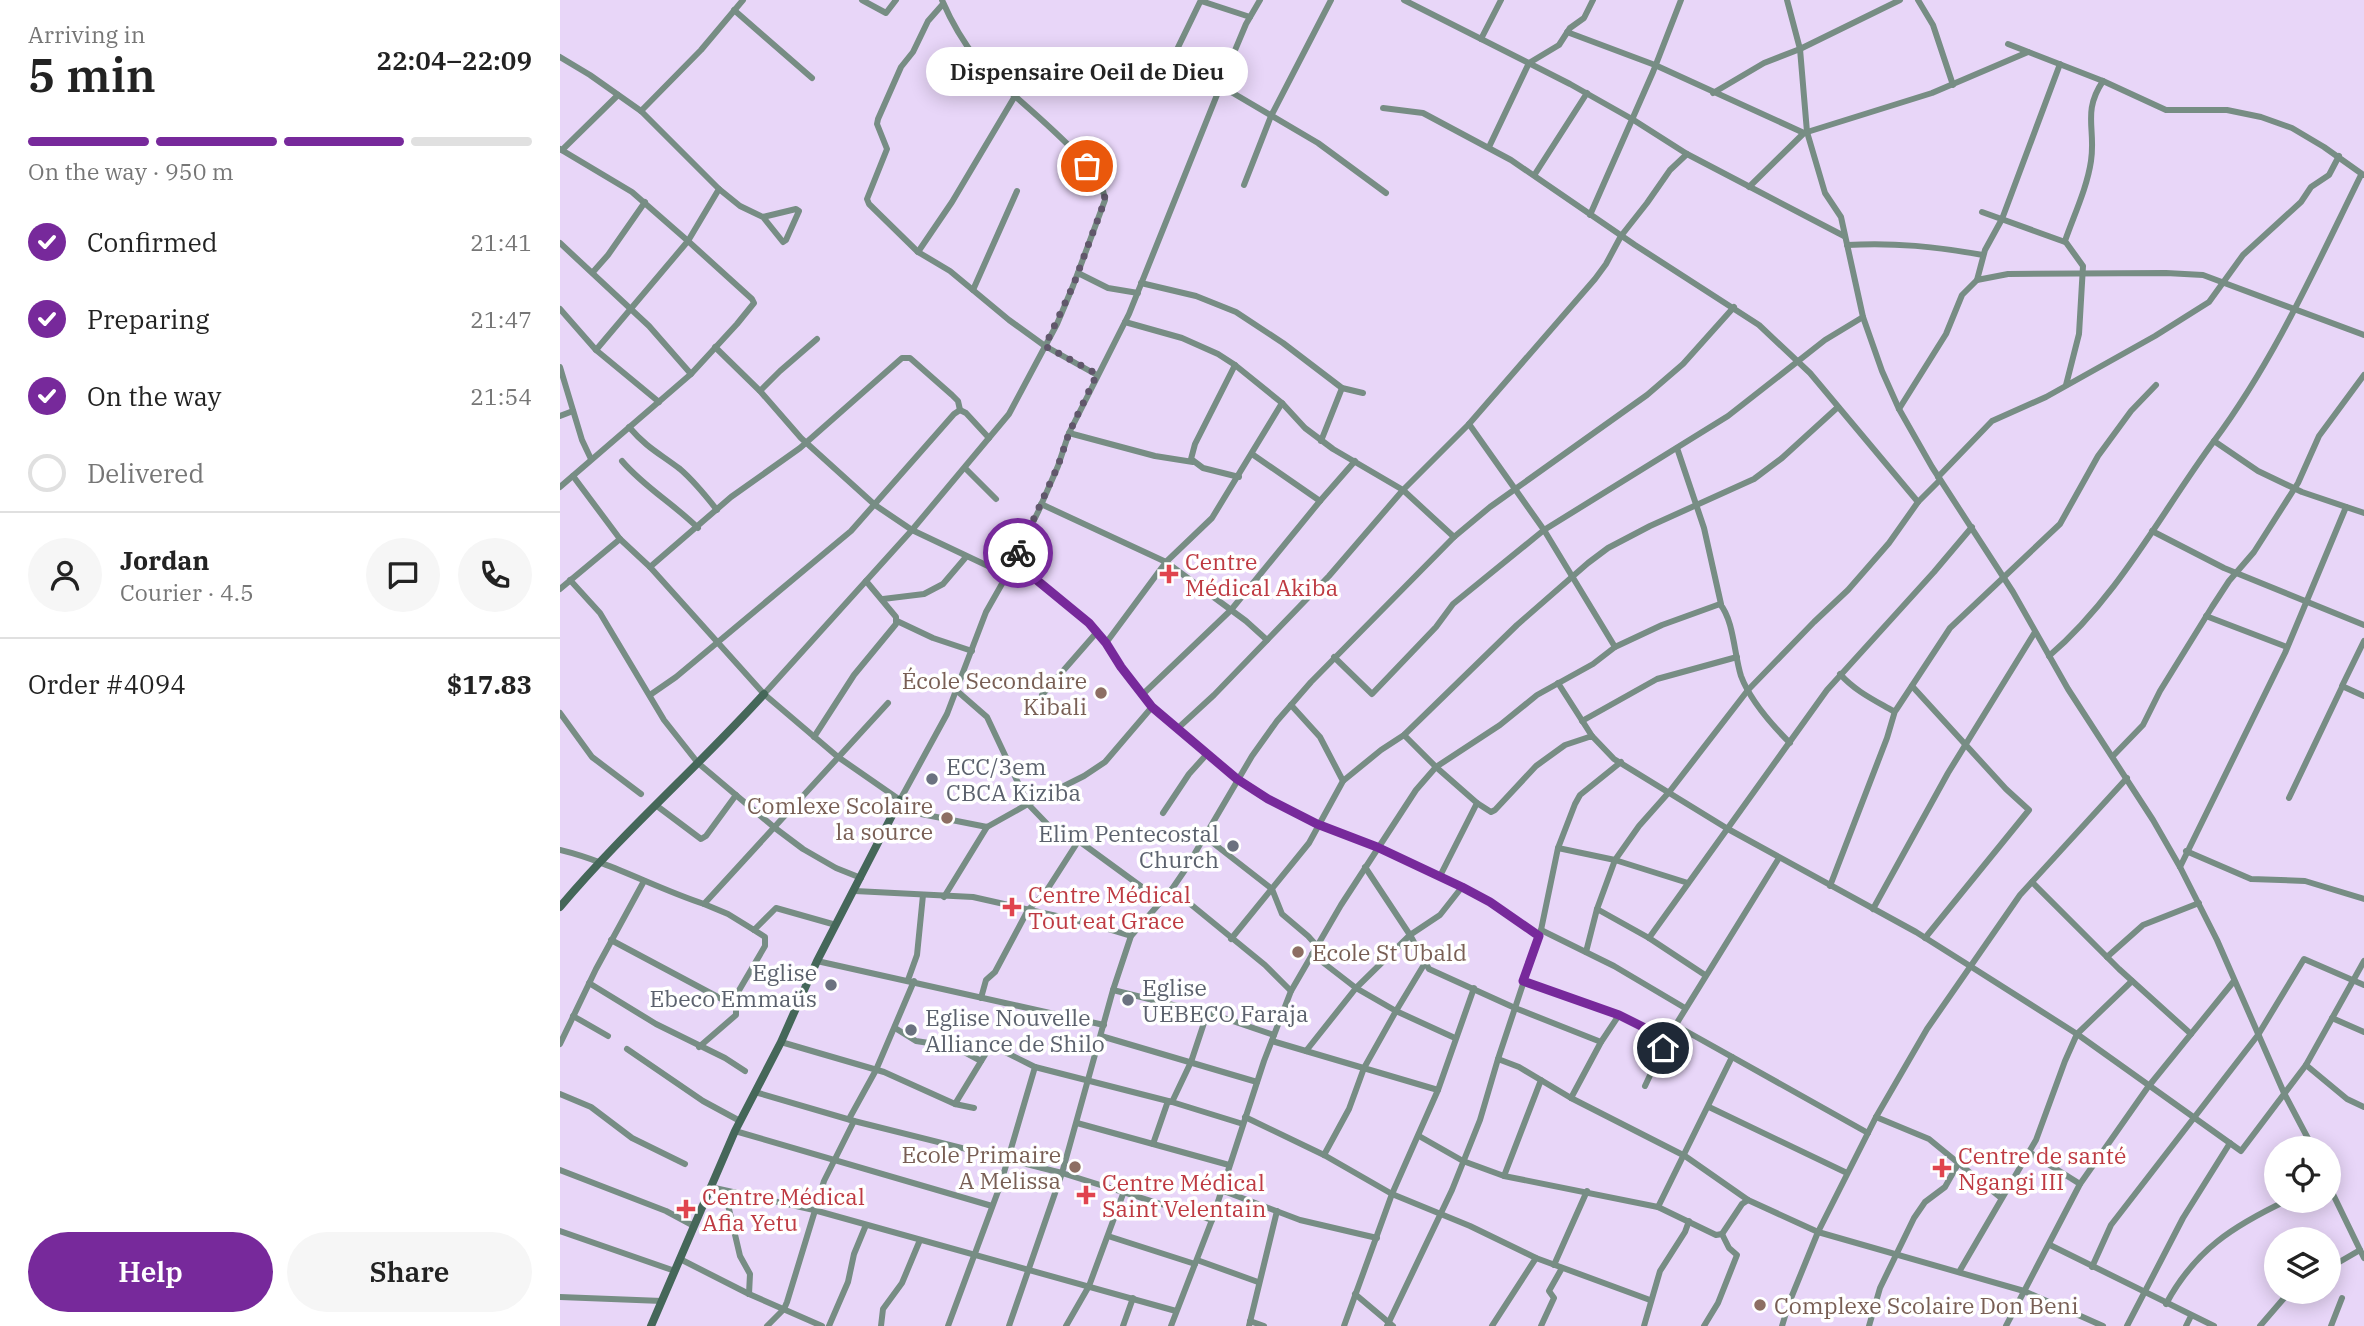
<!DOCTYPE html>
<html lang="en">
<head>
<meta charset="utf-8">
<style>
  :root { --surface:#fff; --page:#f6f6f6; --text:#222; --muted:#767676; --line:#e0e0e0; --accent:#77299b }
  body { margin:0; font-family:"IBM Plex Serif",serif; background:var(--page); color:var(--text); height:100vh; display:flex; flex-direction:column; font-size:26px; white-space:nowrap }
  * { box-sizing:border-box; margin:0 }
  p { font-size:23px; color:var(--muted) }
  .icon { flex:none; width:38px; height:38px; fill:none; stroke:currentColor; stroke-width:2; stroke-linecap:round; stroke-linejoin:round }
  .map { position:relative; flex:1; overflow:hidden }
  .details { display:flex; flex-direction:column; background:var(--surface); width:560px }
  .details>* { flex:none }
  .controls { position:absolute; left:1704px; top:1136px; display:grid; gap:14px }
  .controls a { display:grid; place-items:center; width:77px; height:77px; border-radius:50%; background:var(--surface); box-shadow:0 4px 18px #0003; font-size:35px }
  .pin { position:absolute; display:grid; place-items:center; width:60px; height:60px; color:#fff; margin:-30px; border:4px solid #fff; border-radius:50%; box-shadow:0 2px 7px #0007 }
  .courier { position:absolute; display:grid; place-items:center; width:70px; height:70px; margin:-35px; border:5px solid #77299b; border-radius:50%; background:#fff; color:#222; box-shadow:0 2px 9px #0007 }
  .bubble { position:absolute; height:49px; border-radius:24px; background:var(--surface); box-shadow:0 4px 18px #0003; font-size:23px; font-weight:600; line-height:49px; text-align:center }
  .headline em { font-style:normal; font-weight:600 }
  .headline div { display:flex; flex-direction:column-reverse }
  .headline { display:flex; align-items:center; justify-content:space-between; height:119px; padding:0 28px }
  h1 { font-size:46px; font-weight:600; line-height:52px }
  .bar { display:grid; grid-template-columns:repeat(4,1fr); gap:10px 7px; align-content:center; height:84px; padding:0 28px }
  .bar i { height:9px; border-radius:5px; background:var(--line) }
  .bar .active { background:var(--accent) }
  .bar p { grid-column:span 4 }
  .line { display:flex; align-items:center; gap:18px; padding:0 28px; border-top:2px solid var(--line) }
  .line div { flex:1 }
  .round { display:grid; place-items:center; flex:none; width:74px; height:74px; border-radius:37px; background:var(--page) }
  ol { padding:0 28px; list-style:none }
  li { display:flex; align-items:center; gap:21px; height:77px }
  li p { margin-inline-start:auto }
  li .icon { padding:7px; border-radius:50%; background:var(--accent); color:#fff; stroke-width:4 }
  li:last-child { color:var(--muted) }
  li i { width:38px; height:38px; border:4px solid var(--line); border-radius:50% }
  .primary-button { display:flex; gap:14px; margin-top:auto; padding:14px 28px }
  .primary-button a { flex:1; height:80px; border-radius:42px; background:var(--accent); color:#fff; font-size:28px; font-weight:600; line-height:80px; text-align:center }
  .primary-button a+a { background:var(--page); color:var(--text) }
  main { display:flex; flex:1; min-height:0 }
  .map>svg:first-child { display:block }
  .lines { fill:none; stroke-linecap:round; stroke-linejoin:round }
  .street { stroke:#778d84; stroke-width:6 }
  .secondary { stroke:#456759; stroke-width:8 }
  .done { stroke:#61576b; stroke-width:7; stroke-dasharray:0 12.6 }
  .route { stroke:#77299b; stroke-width:9 }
  .health-dot { fill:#e0444e; stroke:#fff; stroke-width:2.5 }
  .education-dot { fill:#8d6e63; stroke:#fff; stroke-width:2.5 }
  .worship-dot { fill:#6b7280; stroke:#fff; stroke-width:2.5 }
  .labels { text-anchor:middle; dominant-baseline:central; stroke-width:7; stroke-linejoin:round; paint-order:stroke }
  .health-label { font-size:23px; fill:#be3a42; stroke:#fff; text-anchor:start }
  .education-label { font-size:23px; fill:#785e54; stroke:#fff; text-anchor:end }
  .worship-label { font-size:23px; fill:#5b616d; stroke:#fff; text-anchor:start }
</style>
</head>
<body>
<main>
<section class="details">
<div class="headline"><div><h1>5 min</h1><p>Arriving in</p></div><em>22:04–22:09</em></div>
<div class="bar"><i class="active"></i><i class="active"></i><i class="active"></i><i></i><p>On the way · 950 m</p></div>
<ol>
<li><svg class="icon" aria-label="check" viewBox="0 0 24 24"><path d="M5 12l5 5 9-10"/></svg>Confirmed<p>21:41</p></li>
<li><svg class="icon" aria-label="check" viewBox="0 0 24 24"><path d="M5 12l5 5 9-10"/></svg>Preparing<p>21:47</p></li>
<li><svg class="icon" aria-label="check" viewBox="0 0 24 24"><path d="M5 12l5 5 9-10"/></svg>On the way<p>21:54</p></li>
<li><i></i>Delivered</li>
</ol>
<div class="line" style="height:126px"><a class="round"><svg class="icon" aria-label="person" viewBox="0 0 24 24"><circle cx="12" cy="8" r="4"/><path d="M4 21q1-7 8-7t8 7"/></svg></a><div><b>Jordan</b><p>Courier · 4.5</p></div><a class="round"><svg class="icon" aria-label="chat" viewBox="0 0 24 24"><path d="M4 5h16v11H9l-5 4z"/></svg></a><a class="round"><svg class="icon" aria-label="phone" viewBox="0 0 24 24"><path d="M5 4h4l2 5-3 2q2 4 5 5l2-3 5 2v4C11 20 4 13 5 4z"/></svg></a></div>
<div class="line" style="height:91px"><div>Order #4094</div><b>$17.83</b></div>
<div class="primary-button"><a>Help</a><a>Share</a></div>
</section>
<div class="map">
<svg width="1804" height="1326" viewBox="0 0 1804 1326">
  <rect width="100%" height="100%" fill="#e8d6f8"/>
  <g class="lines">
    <!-- street -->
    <g class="street">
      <polyline points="302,0 326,13 336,0"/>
      <polyline points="844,0 1010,84 1072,119 1127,154 1284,236"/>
      <polyline points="1227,0 1240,49 1247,132 1265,193 1281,217 1303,317 1322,371 1339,409 1372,467 1453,592 1508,689 1593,820 1620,867 1657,940 1724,1093 1753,1148"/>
      <polyline points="1358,0 1373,25 1393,85"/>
      <polyline points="641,1 690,17"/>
      <polyline points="383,4 368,21 353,52 341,67 318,119 317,124 327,149 307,199 309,204 358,252 390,271 449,320 485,346 537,375"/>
      <polyline points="174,10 252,78"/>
      <polyline points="1007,32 1095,65 1244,133"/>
      <polyline points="921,39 941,0"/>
      <polyline points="1448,44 1543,81 1606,110 1667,110 1701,117 1732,128 1764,147 1802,174"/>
      <polyline points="0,57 30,75 81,111 159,189 128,241 192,299 194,303 177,324 131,374 0,487"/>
      <polyline points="608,68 641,0"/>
      <polyline points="661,86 758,143 826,193"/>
      <polyline points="1153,93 1204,63 1240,49 1340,0"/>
      <polyline points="823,108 863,113 951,160 1075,245 1199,325 1250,373 1358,502"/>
      <polyline points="81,111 141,50 183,0"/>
      <polyline points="929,147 969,63 999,45 1010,28 1024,18 1033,0"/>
      <polyline points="0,149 72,192 128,241 36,350"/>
      <polyline points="2,150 58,95"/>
      <polyline points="975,174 1027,93"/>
      <polyline points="684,185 711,116 771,0"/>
      <polyline points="1189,187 1244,133 1372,93 1468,52"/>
      <polyline points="159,189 180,206 203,217 223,242 226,240 239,211 236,209 203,217"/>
      <polyline points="1422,212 1505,242"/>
      <polyline points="1030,215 1093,72 1121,0"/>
      <polyline points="0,243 89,326 131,374"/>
      <path d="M1287,245C1334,242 1377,247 1423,255"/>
      <polyline points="358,252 392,202 455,96"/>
      <polyline points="33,272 48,255 85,202"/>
      <polyline points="518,273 548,288 578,293"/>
      <polyline points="1417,280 1425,250 1442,219 1500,64"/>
      <polyline points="581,283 636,296 676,312 723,343 782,388 803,393"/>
      <polyline points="413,290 457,191"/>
      <polyline points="0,309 36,350 99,402"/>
      <polyline points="565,322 622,338 658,354 675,365 722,403 745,428 773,449 843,490 894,537"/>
      <polyline points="155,347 200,391 241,438 315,505 352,530 447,575"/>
      <polyline points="675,365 635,444 631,459 643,468 679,477"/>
      <polyline points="0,367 22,440 31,459"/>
      <path d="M1506,385L1519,334L1523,266L1505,241C1514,215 1527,188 1531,161C1536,129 1522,112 1543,81"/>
      <polyline points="200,391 220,371 257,339"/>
      <polyline points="1339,409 1386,334 1402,295 1417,280 1448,274 1606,273 1643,275 1804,335"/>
      <polyline points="0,416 13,411"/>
      <polyline points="909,424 984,530 1055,647"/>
      <path d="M69,427C87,448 99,453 120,469C134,481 146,496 157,510"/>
      <polyline points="509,433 595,456 633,462"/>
      <polyline points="761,441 782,388"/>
      <path d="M1654,441C1715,359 1756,266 1801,175H1804"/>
      <polyline points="1117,448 1144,528 1161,604"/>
      <polyline points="692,454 760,501 795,461"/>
      <path d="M62,461C84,487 114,504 138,528"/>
      <polyline points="405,468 436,499"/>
      <polyline points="13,476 60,539 90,567 204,694 278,757 340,800 387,714 426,612 447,575 478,512 498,466 509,433 569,314 673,55 686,24 700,0"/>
      <polyline points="1378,477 1432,421 1486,397 1595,336 1649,302 1683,255 1741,202 1751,187 1769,175 1779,156"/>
      <polyline points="481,504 606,562 686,621 707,640"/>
      <polyline points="1592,531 1664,568 1804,625"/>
      <polyline points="456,558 473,577 529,623 546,643 561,667 592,707 677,779 708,799 757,824 817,847 902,887 930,902 979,936"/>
      <polyline points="90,567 171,497 240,448 342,358 350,358 392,395 398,401 400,410"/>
      <polyline points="10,580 40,613 104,720 138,763 215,828 243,849 276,868 301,878"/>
      <polyline points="0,589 60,539"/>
      <polyline points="323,599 364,594 383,584 406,557"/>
      <polyline points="1646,616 1727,647"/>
      <polyline points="337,621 373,638 412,651"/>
      <polyline points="1804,641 1782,686 1804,696"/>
      <polyline points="546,643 606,562 652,518 722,403"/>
      <path d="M1489,656C1558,597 1601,513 1654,441L1698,471L1742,492L1804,513"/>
      <polyline points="774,657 812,694 876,627 893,604 984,530 1168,416 1265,340 1303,317"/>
      <path d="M1280,674C1295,691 1314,700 1333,711L1336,710L1390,628L1500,524L1538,456L1571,411L1596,385"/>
      <polyline points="998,683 1032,736"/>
      <polyline points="1352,686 1446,789 1469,810 1365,938"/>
      <polyline points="396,690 427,717 468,804 491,828 497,825 601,901"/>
      <path d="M204,694L352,530L449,414L497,324L513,286L545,200C542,161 445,93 418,61C404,43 391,21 382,0"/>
      <polyline points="90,695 116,677 291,531 394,414 400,410 406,413 429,438"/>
      <polyline points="482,695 537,632"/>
      <polyline points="582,695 671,610 760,501"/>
      <polyline points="0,713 32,757 81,794"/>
      <polyline points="1022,721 1097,679 1177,657"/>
      <polyline points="617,729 654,695 769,576 843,490 909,424 1035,279 1046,264 1061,236 1087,203 1110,170 1127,154"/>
      <polyline points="844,735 876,767 917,803 880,876"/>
      <polyline points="254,737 294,675 336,624 336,617 306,581"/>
      <polyline points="1553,756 1583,725 1600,691 1652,607 1669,581 1694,552 1738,483 1759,436 1804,375"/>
      <polyline points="783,781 821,750 844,735 957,625 1028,563 1048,548 1090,526 1194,479 1222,458 1278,407"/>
      <polyline points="1729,798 1782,687"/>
      <polyline points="917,803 931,812 935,810 976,766 1005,745 1032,736 1054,759 1168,829 1356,932 1410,966 1517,1034 1681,1151 1746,1065 1804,961"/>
      <polyline points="97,806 141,839 146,836 176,795"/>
      <polyline points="336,809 427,827 468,804 524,776 545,762 592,707"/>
      <polyline points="603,813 629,774 647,754"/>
      <polyline points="644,836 712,889 722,914 748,936 757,946"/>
      <polyline points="998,848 1055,860 1128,883"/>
      <path d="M0,850C50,862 95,888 144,904L328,703"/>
      <polyline points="1626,851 1691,879 1745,881 1804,899"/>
      <polyline points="805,867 850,935 869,969 955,1008 1041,1042"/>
      <polyline points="1620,867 1725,653 1786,507"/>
      <polyline points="1472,882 1559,969 1631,1034"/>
      <polyline points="1270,886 1327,738 1335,711"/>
      <polyline points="612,889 705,965 731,991"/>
      <polyline points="295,891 413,897 528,923 571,936"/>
      <polyline points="384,897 427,827"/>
      <polyline points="144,904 168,914 194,930 216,908 276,925"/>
      <polyline points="1037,909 1089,938 1145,975"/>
      <polyline points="1313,909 1388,773 1475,632"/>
      <polyline points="981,930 1054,966 1125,1008"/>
      <polyline points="1089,938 1267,690 1374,572 1412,527"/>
      <polyline points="671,939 749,843 783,781 760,737 731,705"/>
      <polyline points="51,940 171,1004"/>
      <polyline points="1026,952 1037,909 1055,860 1079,826 1110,791 1188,690 1254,622 1288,590 1329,543 1358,502 1380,480"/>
      <polyline points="752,954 796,988 836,1011 895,1038"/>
      <polyline points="1547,957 1583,925 1639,903"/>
      <polyline points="257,961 544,1025"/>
      <polyline points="348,980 357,955 363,895"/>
      <polyline points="963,981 1059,1015 1107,1039 1219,858"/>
      <polyline points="29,983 96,1024 165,1058 185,1071"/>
      <polyline points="553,990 661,1017 714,1035"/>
      <polyline points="421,998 426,980 435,972 468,910 485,893 519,840"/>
      <polyline points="13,1016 48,1036"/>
      <polyline points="1772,1018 1804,1032"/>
      <polyline points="1115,1025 1308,1133"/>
      <polyline points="335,1028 356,1041 395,1047 421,1061"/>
      <polyline points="541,1036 697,1082"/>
      <polyline points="712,1041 878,1090"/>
      <polyline points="221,1042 324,1072 395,1104 414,1108"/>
      <polyline points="0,1044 36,969 84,881"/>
      <polyline points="139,1047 176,1015 176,1009 171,1004 205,946 205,937 194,930"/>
      <polyline points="67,1049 143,1101 180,1121"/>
      <polyline points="746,1051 796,988 850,935 880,915 902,887"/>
      <polyline points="938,1059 959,1067 1011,1098 1125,1156 1188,1200 1258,1232 1464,1291 1543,1326"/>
      <polyline points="1746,1065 1787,1099 1804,1107"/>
      <polyline points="1085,1086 1107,1039"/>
      <polyline points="195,1092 294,1121 502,1173 652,1220"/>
      <polyline points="0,1094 31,1107 72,1138 125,1164"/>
      <polyline points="1011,1098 1041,1042 1059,1015"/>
      <polyline points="612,1102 631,1062 647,1014"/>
      <polyline points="395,1104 431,1045 475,1067"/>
      <polyline points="1149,1107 1287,1173"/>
      <polyline points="685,1117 764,1155 832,1194 910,1226 976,1258 1090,1300"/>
      <polyline points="1316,1117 1369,1139 1441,1198"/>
      <polyline points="289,1119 316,1070 354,981"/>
      <polyline points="517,1123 669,1165"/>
      <polyline points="175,1131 432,1206"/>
      <polyline points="859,1136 903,1161 944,1176 1098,1207 1156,1235 1162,1234"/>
      <polyline points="593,1144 608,1101"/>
      <polyline points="1469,1152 1520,1184"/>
      <polyline points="764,1155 789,1109 804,1068 836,1011 865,963 887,946"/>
      <polyline points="0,1170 106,1211 134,1226"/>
      <polyline points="944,1176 981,1080"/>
      <polyline points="1769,1186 1804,1258"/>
      <polyline points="150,1187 254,1210 616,1311"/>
      <polyline points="661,1190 740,1220 817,1238"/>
      <polyline points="165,1192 180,1256 190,1274 189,1294"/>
      <polyline points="1098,1207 1172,1057"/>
      <polyline points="0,1231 115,1271"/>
      <polyline points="1162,1234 1182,1204 1188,1200"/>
      <polyline points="548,1236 635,1264"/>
      <polyline points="1490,1245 1654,1326"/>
      <polyline points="120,1259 189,1294 262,1326"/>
      <polyline points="637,1260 698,1282"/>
      <polyline points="994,1265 1027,1191"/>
      <polyline points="1532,1267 1551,1225 1698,1035 1744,959 1804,985"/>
      <polyline points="1769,1268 1800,1250"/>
      <polyline points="1399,1272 1476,1140 1505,1061 1517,1034 1572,981"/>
      <polyline points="795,1294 833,1326"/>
      <polyline points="0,1297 102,1301"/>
      <path d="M1606,1304C1635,1250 1673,1226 1728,1200"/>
      <polyline points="690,1321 704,1326"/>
      <polyline points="207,1326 224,1309 227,1302 264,1181 294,1121"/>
      <polyline points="269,1326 288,1282 294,1254 306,1225"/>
      <polyline points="321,1326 323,1309 342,1283 360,1240"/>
      <polyline points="388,1326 440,1186 475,1067 612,1102 683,1124"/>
      <polyline points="449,1326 502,1173 553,990 571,936 612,889 625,870 692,756 717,721 751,682 894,537 930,507 1087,395 1123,364 1174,307"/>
      <polyline points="506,1326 529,1286 563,1194"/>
      <polyline points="563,1326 573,1298"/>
      <path d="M611,1326L652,1220L704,1061L731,991L781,905L856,790L876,767L940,725L977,695L1033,664L1055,647L1102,625L1160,604C1174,621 1174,654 1181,676C1190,700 1212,725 1230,743"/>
      <polyline points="689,1326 717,1211"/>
      <polyline points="784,1326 832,1194 878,1090 914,988"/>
      <polyline points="827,1326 892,1190 920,1120 938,1059 981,930 998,848 1015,804 1020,795 1061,762"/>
      <polyline points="932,1326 976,1258"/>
      <polyline points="981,1326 994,1298 989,1291 1002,1268"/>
      <polyline points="1084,1326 1100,1271 1125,1232 1129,1221"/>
      <polyline points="1144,1326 1158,1303 1177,1255 1169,1248 1162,1234"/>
      <polyline points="1222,1326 1229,1303 1258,1232 1316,1117 1367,1029 1460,895 1567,778"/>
      <polyline points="1309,1326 1320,1288 1354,1218 1365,1202 1385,1187 1398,1164"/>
      <polyline points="1446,1326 1520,1184 1588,1087 1674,981"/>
      <polyline points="1567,1326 1623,1218 1670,1143"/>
      <polyline points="1626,1326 1631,1316"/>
      <polyline points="1700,1326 1725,1297 1734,1292"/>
      <polyline points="1771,1326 1782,1298"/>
    </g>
    <!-- secondary -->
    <g class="secondary">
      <path d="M0,907C63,832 138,767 204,694"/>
      <polyline points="91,1326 175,1131 221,1042 257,961 340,800"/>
    </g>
  </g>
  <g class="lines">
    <!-- done -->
    <polyline class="done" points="458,553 498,466 509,433 537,374 485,346 513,286 545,200 544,191 527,166"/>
    <!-- route -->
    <polyline class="route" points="458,553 456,558 473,577 529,623 546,643 561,667 592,707 677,779 708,799 757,824 817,847 902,887 930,902 979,936 963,981 1059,1015 1107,1039 1103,1048"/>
  </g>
  <!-- markers -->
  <g class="health-dot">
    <path d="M605.5 563.5h7v7h7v7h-7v7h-7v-7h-7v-7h7z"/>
    <path d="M448.5 896.5h7v7h7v7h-7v7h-7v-7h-7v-7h7z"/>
    <path d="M1378.5 1157.5h7v7h7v7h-7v7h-7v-7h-7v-7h7z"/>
    <path d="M522.5 1184.5h7v7h7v7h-7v7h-7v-7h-7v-7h7z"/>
    <path d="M122.5 1198.5h7v7h7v7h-7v7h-7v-7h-7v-7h7z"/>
  </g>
  <g class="education-dot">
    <circle cx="541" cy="693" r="7"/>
    <circle cx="387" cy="818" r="7"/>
    <circle cx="738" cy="952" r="7"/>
    <circle cx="515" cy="1167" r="7"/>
    <circle cx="1200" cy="1305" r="7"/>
  </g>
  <g class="worship-dot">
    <circle cx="372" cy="779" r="7"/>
    <circle cx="673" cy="846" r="7"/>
    <circle cx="271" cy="985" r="7"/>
    <circle cx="568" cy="1000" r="7"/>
    <circle cx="351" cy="1030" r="7"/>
  </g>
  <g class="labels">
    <!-- health labels -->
    <g class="health-label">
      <text x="625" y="561">Centre<tspan x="625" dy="26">Médical Akiba</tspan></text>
      <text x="468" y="894">Centre Médical<tspan x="468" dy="26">Tout eat Grace</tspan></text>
      <text x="1398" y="1155">Centre de santé<tspan x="1398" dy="26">Ngangi III</tspan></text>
      <text x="542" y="1182">Centre Médical<tspan x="542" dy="26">Saint Velentain</tspan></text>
      <text x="142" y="1196">Centre Médical<tspan x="142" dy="26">Afia Yetu</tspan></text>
    </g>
    <!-- education labels -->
    <g class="education-label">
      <text x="527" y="680">École Secondaire<tspan x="527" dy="26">Kibali</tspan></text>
      <text x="373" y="805">Comlexe Scolaire<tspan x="373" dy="26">la source</tspan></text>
      <text x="752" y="952" text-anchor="start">Ecole St Ubald</text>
      <text x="501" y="1154">Ecole Primaire<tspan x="501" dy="26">A Melissa</tspan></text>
      <text x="1214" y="1305" text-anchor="start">Complexe Scolaire Don Beni</text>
    </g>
    <!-- worship labels -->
    <g class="worship-label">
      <text x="386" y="766">ECC/3em<tspan x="386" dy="26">CBCA Kiziba</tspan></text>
      <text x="659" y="833" text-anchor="end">Elim Pentecostal<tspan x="659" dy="26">Church</tspan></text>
      <text x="257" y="972" text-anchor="end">Eglise<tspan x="257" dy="26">Ebeco Emmaüs</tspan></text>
      <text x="582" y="987">Eglise<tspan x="582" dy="26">UEBECO Faraja</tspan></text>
      <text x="365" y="1017">Eglise Nouvelle<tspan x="365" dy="26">Alliance de Shilo</tspan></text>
    </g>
  </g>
</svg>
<div class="controls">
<a><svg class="icon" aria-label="locate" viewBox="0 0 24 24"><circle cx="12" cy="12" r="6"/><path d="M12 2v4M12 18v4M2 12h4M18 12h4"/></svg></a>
<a><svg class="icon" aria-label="layers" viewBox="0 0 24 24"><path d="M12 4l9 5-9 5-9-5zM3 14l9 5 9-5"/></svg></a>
</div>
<div class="pin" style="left:527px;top:166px;background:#ea580c"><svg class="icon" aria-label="bag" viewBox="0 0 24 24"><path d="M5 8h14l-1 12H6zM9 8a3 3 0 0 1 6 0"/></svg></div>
<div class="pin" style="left:1103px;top:1048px;background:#1f2937"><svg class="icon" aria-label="home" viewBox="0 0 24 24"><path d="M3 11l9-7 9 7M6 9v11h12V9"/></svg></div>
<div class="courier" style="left:458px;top:553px"><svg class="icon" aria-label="bike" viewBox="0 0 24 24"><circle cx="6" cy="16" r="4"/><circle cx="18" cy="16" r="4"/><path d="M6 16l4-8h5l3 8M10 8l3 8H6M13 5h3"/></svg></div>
<div class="bubble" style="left:366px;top:47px;width:322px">Dispensaire Oeil de Dieu</div>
</div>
</main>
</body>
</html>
